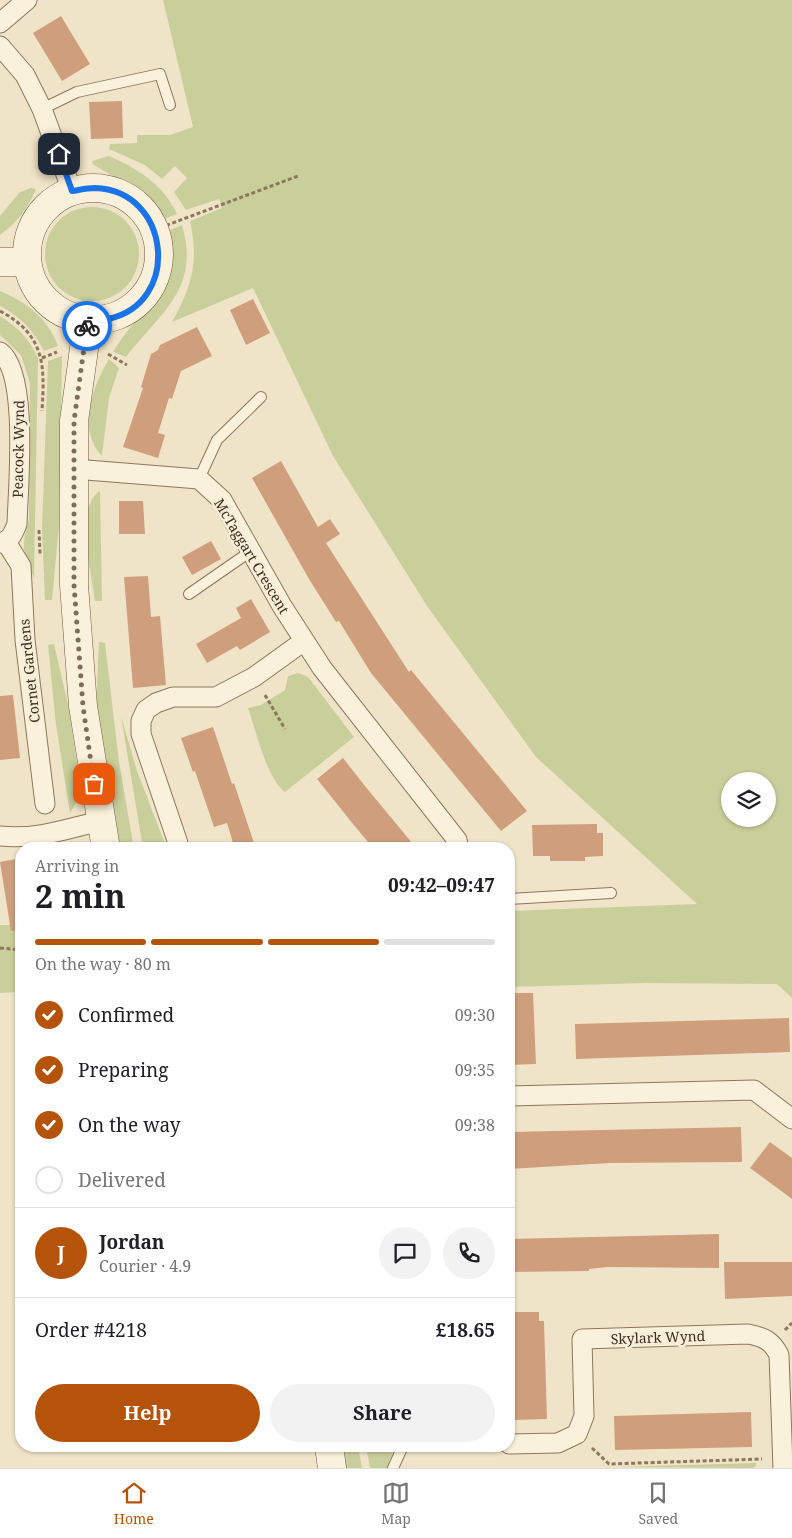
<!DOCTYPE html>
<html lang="en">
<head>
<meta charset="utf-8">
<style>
  :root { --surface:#fff; --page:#f2f2f2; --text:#202124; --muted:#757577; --line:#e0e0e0; --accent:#b45309 }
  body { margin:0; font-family:"Noto Serif",serif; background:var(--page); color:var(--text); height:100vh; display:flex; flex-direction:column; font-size:19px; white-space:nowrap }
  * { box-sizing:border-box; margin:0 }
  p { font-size:16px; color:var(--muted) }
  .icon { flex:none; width:28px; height:28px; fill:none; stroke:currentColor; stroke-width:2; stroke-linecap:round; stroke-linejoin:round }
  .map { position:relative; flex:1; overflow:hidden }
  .details { position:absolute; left:15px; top:842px; width:500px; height:610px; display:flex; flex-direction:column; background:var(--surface); border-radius:20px; box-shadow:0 1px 4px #0004 }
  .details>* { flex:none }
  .buttons { position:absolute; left:721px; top:772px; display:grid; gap:10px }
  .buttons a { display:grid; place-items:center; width:55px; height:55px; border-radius:50%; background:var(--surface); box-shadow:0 1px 4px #0004; font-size:25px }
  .pin { position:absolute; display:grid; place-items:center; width:42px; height:42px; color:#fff; margin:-21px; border-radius:10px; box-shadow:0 2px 8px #0006 }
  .courier { position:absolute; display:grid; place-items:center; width:50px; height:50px; margin:-25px; border:4px solid #1a73e8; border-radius:50%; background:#fff; color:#222; box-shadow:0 1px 6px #0007 }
  .head em { font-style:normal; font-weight:700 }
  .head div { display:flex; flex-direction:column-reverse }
  .head { display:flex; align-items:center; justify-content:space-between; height:85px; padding:0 20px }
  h1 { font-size:32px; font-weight:700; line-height:38px }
  .bar { display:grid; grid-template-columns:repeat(4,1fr); gap:8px 5px; align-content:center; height:60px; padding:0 20px }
  .bar i { height:6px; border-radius:4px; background:var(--line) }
  .bar .selected { background:var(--accent) }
  .bar p { grid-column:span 4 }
  .line { display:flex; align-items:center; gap:12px; padding:0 20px; border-top:1px solid var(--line) }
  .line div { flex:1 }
  .round { display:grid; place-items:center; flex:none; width:52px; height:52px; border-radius:26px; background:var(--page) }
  ol { padding:0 20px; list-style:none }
  li { display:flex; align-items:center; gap:15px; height:55px }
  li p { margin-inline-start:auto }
  li .icon { padding:5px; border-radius:50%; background:var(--accent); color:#fff; stroke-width:4 }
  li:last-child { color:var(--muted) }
  li i { width:28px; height:28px; border:2px solid var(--line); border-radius:50% }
  .cta { display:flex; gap:10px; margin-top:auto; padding:10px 20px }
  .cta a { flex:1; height:58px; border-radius:30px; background:var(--accent); color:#fff; font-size:20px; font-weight:700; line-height:58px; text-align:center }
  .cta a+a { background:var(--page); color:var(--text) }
  .tabs { display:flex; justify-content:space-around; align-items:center; height:70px; border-top:1px solid var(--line); background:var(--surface); font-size:14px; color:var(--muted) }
  .tabs a { display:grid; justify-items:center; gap:2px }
  .tabs .selected { color:var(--accent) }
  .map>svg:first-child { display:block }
  .green { fill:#c9cf9b; fill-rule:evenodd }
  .building { fill:#cf9f7d }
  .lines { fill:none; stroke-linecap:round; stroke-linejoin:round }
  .lane-casing { stroke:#8d765c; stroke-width:12 }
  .street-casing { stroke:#8d765c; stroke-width:21 }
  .secondary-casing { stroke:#6f573f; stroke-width:29 }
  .path { stroke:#8d765c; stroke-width:3; stroke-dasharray:4 2.5; stroke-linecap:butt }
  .lane { stroke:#faf1dc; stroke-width:10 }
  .street { stroke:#faf1dc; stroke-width:19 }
  .secondary { stroke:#faf1dc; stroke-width:28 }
  .done { stroke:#7c6e5b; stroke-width:5; stroke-dasharray:0 9 }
  .route { stroke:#1a73e8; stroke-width:6 }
  .labels { text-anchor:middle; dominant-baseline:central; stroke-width:5; stroke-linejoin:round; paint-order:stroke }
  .street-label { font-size:14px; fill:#3d2e20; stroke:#f7eed8 }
</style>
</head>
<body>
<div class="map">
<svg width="792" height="1468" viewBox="0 0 792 1468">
  <rect width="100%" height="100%" fill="#f0e4c8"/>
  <!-- green -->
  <g class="green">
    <path d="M163,0H792V998L777,984L646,983L509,987V911L697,904L536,757L427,606L333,456L253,288L172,322C192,286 199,262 190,221L222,208L219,199L186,210L174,192L187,178L175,166L162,179L145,165L109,149L110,144L137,143V135H170L193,127ZM730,781H768V819H730Z"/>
    <path d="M109,156C138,169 163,184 177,214L164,219C145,188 121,183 93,164L92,161Z"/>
    <path d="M31,188L36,189C27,209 18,222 0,235V216L20,192Z"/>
    <circle cx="92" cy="254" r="47"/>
    <path d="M182,225C201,289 160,313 126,357L113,352C142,303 179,297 168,231Z"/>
    <path d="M0,291C26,302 48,318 58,346L44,351C33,330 21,317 0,306Z"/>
    <path d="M0,316C18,328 29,338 38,358L34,578C22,550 21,549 29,519L30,383L21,355L0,335Z"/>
    <polygon points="62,356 59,525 52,600 45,600 42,529 48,361"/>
    <path d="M109,359L119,368L109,398L102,456C77,430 92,387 109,359Z"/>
    <path d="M100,491L102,601H95C92,575 74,507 100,491Z"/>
    <polygon points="99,642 105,643 119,762 134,849 119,849 96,707"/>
    <polygon points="54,644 69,709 80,785 79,798 70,813 56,725 48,645"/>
    <path d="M298,673L308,677L354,737L285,792C266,777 256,731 248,708L261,705L285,690L288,676Z"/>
    <polygon points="121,716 137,771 167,849 143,849"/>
    <polygon points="0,925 21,925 21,992 0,993"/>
    <polygon points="342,1446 358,1446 362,1468 346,1468"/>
    <polygon points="366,1446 395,1446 387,1468 370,1468"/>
    <polygon points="756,1463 756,1466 753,1468 613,1467"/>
  </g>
  <!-- building -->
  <g class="building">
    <polygon points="61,16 90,64 62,81 33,33"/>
    <polygon points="122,101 123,138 91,139 89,102"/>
    <polygon points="253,299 270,333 246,345 230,310"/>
    <polygon points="197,327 212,356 181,371 172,399 169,398 158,433 165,435 158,458 123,447 143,388 141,387 151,354 158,350 160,345"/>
    <polygon points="281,461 318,527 330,519 340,534 326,543 409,672 411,670 527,811 501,831 371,673 339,621 336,622 309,579 252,478"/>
    <polygon points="119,501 143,501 145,534 119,534"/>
    <polygon points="211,541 221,559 192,575 182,557"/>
    <polygon points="148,576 151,617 160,616 166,685 133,688 124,577"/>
    <polygon points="251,599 270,632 240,650 237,646 207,663 196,644 241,618 236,608"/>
    <polygon points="13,695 20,758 0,760 0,696"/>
    <polygon points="213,727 232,784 234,783 256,849 235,849 227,823 214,827 195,771 193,772 181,738"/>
    <polygon points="343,758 365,786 417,849 374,849 353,824 317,779"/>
    <polygon points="597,824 597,833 603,833 603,856 585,857 585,861 550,861 550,856 533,856 532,825"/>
    <polygon points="21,858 21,930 11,931 0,862"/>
    <polygon points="509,993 533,993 536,1064 509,1065"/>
    <polygon points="789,1018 790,1052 576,1059 575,1024"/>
    <polygon points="741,1127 742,1162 610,1163 509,1169 509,1132"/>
    <polygon points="770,1142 792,1158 792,1199 750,1168"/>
    <polygon points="719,1234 719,1268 607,1267 589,1269 589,1271 509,1272 509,1239"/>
    <polygon points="724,1262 792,1262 792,1296 725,1299"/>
    <polygon points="509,1312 539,1312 539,1321 544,1321 547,1419 513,1420"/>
    <polygon points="751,1412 752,1447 615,1450 614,1416"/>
  </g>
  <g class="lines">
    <!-- lane casing -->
    <g class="lane-casing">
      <g id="lane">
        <polyline points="42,109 77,92 160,74 170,105"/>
        <polyline points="199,479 217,440 261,397"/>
        <polyline points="189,594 251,551"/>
        <polyline points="509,899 611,893"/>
        <polyline points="393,1468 403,1446"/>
      </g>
    </g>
    <!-- street casing -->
    <g class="street-casing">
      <g id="street">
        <polyline points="0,23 27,0"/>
        <polyline points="0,46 25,75 42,109 72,191"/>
        <path d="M0,352C29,373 18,488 17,524C13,534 11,540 0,543"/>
        <polyline points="74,469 199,479 222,500 282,606 322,668 457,840 459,849"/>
        <polyline points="6,542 21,566 25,640 45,804"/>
        <path d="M0,836C35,840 67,829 100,821"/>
        <polyline points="180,849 141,734 141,721 146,710 156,703 173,697 216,697 254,677 304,641"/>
        <polyline points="509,1096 754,1090 792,1119"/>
        <path d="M509,1444L558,1443L577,1434L584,1416L582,1339L748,1334C764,1337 772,1341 779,1355L783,1468"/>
      </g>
    </g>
    <!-- secondary casing -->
    <g class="secondary-casing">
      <g id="secondary">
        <circle cx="93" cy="254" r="66"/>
        <polyline points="0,262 27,262"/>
        <polyline points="88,320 74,421 74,585 83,706 106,849"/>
        <polyline points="329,1446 332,1468"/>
      </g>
    </g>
    <!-- path -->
    <g class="path">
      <polyline points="154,230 298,176"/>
      <path d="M0,311C45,335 45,365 42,411"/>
      <polyline points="108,354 127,365"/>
      <polyline points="42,358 57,352"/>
      <polyline points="39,530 40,554"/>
      <polyline points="265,695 285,729"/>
      <polyline points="0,948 21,950"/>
      <polyline points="785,1330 792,1323"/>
      <polyline points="592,1448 609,1464 762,1459"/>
    </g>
    <!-- lane -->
    <use href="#lane" class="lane"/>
    <!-- street -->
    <use href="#street" class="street"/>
    <!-- secondary -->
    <use href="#secondary" class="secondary"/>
  </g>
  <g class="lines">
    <!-- done -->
    <polyline class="done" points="87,326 74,421 74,585 83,706 94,784"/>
    <!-- route -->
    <path class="route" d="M59,154L72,191C79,190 87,188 95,188C171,190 182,304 108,319C102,320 94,320 88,320L87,326"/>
  </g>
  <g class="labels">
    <!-- street labels -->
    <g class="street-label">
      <text transform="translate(18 449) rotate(-89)">Peacock Wynd</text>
      <text transform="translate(252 556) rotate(59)">McTaggart Crescent</text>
      <text transform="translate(29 671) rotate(-96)">Cornet Gardens</text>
      <text transform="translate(658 1337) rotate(-2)">Skylark Wynd</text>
    </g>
  </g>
</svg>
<div class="buttons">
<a><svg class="icon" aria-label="layers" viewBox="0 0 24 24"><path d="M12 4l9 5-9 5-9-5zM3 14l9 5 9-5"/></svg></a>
</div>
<div class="pin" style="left:94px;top:784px;background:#ea580c"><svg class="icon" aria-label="bag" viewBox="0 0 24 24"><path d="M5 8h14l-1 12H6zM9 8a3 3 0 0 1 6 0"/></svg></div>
<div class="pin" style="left:59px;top:154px;background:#1f2937"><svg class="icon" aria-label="home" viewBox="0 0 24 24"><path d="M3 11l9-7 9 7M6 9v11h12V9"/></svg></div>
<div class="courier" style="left:87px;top:326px"><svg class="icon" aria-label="bike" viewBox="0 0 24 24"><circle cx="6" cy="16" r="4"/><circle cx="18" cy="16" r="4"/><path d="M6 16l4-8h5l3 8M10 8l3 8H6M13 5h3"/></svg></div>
<section class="details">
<div class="head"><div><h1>2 min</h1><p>Arriving in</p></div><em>09:42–09:47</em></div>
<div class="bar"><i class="selected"></i><i class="selected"></i><i class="selected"></i><i></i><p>On the way · 80 m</p></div>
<ol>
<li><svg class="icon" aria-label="check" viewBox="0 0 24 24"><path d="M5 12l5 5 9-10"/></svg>Confirmed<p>09:30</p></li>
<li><svg class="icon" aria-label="check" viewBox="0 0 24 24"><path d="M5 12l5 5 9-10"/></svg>Preparing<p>09:35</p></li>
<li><svg class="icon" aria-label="check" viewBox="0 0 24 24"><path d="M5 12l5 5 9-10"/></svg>On the way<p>09:38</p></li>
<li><i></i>Delivered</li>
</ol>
<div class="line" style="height:90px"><b class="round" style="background:var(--accent);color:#fff">J</b><div><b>Jordan</b><p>Courier · 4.9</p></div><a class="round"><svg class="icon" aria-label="chat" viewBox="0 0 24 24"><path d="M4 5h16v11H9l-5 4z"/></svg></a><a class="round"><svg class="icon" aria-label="phone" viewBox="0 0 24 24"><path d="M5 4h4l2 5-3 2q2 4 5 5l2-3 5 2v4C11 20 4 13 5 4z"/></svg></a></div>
<div class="line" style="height:65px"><div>Order #4218</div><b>£18.65</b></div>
<div class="cta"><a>Help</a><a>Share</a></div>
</section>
</div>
<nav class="tabs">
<a class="selected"><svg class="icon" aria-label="home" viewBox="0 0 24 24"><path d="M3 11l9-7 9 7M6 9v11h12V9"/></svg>Home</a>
<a><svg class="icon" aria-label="map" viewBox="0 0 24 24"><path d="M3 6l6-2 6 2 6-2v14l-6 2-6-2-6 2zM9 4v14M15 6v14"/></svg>Map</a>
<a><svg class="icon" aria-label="saved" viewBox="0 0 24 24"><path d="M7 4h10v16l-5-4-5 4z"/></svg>Saved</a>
</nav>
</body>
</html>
